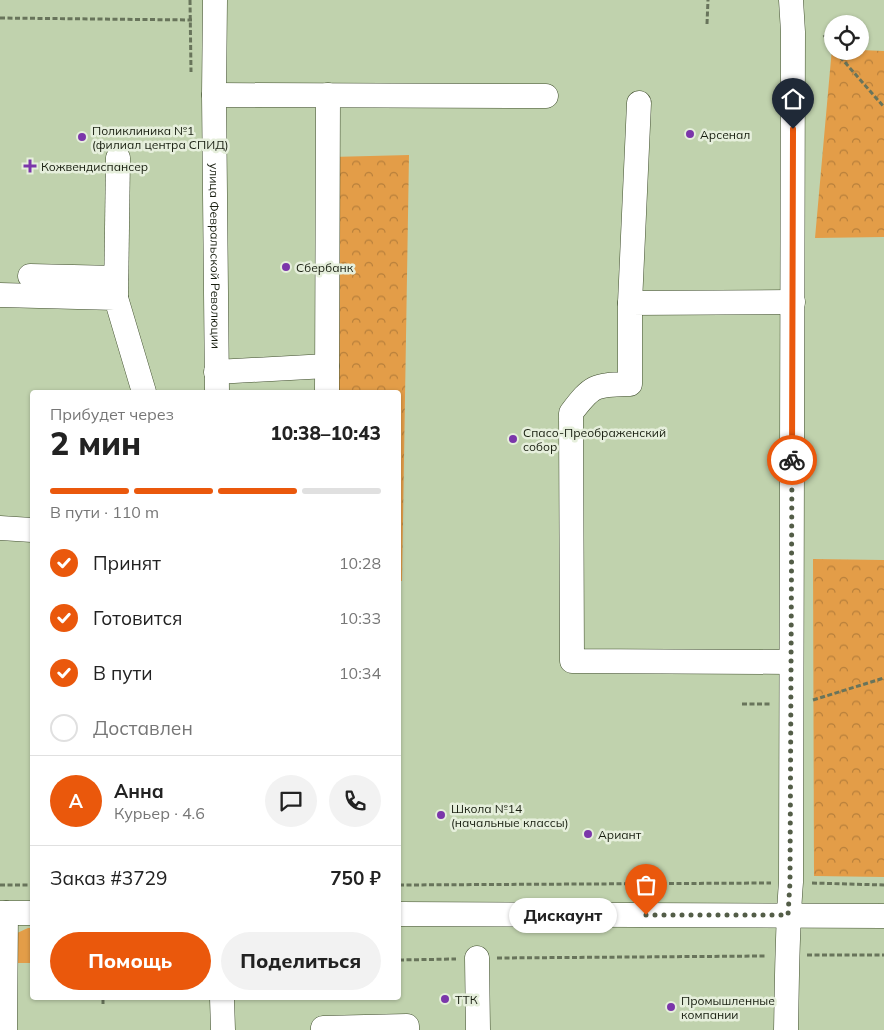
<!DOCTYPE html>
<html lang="ru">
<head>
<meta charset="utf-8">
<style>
  :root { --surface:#fff; --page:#f2f2f2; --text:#222; --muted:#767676; --line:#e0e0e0; --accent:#ea580c }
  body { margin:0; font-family:Mulish,sans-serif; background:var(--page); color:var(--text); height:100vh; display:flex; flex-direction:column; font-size:19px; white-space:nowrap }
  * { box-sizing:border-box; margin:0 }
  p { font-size:16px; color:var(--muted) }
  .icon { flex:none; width:28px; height:28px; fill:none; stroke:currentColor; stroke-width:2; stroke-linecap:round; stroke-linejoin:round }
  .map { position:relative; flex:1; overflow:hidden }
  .panel { position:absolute; left:30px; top:390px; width:371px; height:610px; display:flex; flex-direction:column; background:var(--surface); border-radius:5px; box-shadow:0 1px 4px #0004 }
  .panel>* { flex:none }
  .buttons { position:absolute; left:824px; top:15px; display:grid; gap:10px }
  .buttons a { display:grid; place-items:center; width:45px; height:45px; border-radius:50%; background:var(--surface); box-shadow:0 1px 4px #0004; font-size:25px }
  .pin { position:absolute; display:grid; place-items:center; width:42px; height:42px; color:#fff; margin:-51px -21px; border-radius:50% 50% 50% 0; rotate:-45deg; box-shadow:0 0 5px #0007 }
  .pin .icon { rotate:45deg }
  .courier { position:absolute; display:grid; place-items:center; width:50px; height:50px; margin:-25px; border:4px solid #ea580c; border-radius:50%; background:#fff; color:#222; box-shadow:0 1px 6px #0007 }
  .bubble { position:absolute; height:35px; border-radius:18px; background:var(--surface); box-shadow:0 1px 4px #0004; font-size:16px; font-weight:800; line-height:35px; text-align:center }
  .summary em { font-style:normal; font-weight:800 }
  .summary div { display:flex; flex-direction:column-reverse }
  .summary { display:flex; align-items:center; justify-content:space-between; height:85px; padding:0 20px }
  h1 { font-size:32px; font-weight:800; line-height:38px }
  .bar { display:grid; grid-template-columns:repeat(4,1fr); gap:8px 5px; align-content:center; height:60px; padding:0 20px }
  .bar i { height:6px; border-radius:4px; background:var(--line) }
  .bar .active { background:var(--accent) }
  .bar p { grid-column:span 4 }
  .line { display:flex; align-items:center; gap:12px; padding:0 20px; border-top:1px solid var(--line) }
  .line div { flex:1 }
  .round { display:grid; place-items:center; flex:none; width:52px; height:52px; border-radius:26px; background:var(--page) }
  ol { padding:0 20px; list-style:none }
  li { display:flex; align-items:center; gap:15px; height:55px }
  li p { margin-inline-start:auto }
  li .icon { padding:5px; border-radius:50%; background:var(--accent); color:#fff; stroke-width:4 }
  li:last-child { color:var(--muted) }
  li i { width:28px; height:28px; border:2px solid var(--line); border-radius:50% }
  .button { display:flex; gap:10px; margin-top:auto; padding:10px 20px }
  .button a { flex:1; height:58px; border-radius:30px; background:var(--accent); color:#fff; font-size:20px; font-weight:800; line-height:58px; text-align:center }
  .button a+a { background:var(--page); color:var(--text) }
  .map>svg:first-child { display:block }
  .grass { fill:#e39d48 }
  .park { fill:url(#park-crowns) }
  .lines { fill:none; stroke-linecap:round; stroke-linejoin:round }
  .minor-casing { stroke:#3f4d2d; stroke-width:25 }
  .path { stroke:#68745b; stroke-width:3; stroke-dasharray:5 2.5; stroke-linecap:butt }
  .minor { stroke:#fff; stroke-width:24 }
  .done { stroke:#535d47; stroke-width:5; stroke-dasharray:0 9 }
  .route { stroke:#ea580c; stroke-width:6 }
  .poi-dot { fill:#7b36aa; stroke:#e6efdc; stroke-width:2 }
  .labels { text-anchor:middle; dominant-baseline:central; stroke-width:5; stroke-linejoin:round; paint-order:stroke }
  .poi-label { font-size:12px; fill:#181e10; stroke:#e6efdc; text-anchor:start }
  .street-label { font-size:12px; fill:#181e10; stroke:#e6efdc }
</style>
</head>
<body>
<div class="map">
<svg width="884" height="1030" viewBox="0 0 884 1030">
  <defs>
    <pattern id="park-crowns" width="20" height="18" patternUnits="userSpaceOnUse" patternTransform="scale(1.25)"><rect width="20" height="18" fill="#e39d48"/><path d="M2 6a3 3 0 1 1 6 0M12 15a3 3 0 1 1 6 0" fill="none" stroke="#b77f3b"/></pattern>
  </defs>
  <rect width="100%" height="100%" fill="#c0d2ad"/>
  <!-- grass -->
  <polygon class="grass" points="28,928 32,928 32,963 0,963 15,934"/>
  <!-- park -->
  <g class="park">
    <polygon points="832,48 832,51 860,51 860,50 884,51 884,237 815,238"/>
    <polygon points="409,155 402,581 399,581 399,392 331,392 331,157"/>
    <polygon points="813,559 884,560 884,877 814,876"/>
  </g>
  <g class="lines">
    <!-- minor casing -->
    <g class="minor-casing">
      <g id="minor">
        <path id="s1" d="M215,0L214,95L217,392"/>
        <polyline points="214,95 546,96"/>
        <polyline points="30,276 116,278"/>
        <polyline points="0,295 116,298 144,392"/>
        <polyline points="116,298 118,158"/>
        <polyline points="630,303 639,103"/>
        <polyline points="216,372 327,366"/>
        <polyline points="327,392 328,95"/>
        <polyline points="0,528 32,530"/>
        <path d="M791,662L572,661L571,413C593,384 595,385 630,384V303L793,302"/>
        <polyline points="0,913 32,913"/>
        <polyline points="399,914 884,916"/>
        <polyline points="477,958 478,1030"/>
        <polyline points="222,998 223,1030"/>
        <polyline points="5,1030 6,913"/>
        <polyline points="323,1030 323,1028 407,1026 407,1030"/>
        <path d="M786,1030C787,981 787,931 791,882L793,32L791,0"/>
      </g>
    </g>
    <!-- path -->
    <g class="path">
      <polyline points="190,0 191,72"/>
      <polyline points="0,18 192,20"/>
      <polyline points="707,24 708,0"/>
      <polyline points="824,35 832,48"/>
      <polyline points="835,51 884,107"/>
      <polyline points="813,700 884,678"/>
      <polyline points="742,704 772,704"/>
      <polyline points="812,883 884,885"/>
      <polyline points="0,885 32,885"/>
      <polyline points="399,885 771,883"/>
      <polyline points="807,955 884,955"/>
      <polyline points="497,958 766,956"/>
      <polyline points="399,960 456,959"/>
      <polyline points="103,1004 103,998"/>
    </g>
    <!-- minor -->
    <use href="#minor" class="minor"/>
  </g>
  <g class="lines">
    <!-- done -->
    <polyline class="done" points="646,915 788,915 790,882 792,460"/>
    <!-- route -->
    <polyline class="route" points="792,460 793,129"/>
  </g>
  <!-- markers -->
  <g class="poi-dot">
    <circle cx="690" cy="134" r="5"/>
    <circle cx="82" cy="137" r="5"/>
    <path d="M27.5 158.5h5v5h5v5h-5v5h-5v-5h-5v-5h5z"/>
    <circle cx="286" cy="267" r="5"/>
    <circle cx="513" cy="439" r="5"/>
    <circle cx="441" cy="815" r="5"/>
    <circle cx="588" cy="834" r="5"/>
    <circle cx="445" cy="999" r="5"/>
    <circle cx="671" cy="1007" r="5"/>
  </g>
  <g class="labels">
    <!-- poi labels -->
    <g class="poi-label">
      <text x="92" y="130">Поликлиника №1<tspan x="92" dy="14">(филиал центра СПИД)</tspan></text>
      <text x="700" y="134">Арсенал</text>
      <text x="41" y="166">Кожвендиспансер</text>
      <text x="296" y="267">Сбербанк</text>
      <text x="523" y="432">Спасо-Преображенский<tspan x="523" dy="14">собор</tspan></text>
      <text x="451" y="808">Школа №14<tspan x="451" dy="14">(начальные классы)</tspan></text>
      <text x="598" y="834">Ариант</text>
      <text x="455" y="999">ТТК</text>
      <text x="681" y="1000">Промышленные<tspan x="681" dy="14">компании</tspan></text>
    </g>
    <!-- street labels -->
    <g class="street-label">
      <text stroke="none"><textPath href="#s1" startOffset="256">улица Февральской Революции</textPath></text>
    </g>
  </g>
</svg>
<div class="buttons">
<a><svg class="icon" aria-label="locate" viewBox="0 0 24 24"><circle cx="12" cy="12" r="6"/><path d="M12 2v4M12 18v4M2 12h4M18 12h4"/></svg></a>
</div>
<div class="pin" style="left:646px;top:915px;background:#ea580c"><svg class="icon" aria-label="bag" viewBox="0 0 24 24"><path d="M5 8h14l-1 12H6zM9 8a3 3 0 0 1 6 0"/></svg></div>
<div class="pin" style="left:793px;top:129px;background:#1f2937"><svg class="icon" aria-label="home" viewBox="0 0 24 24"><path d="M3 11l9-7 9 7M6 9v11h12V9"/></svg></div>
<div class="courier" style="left:792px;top:460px"><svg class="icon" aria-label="bike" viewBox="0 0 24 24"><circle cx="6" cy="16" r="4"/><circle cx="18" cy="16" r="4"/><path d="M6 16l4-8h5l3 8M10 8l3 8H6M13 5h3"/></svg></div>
<div class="bubble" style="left:509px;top:898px;width:108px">Дискаунт</div>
<section class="panel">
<div class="summary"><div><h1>2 мин</h1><p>Прибудет через</p></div><em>10:38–10:43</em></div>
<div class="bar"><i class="active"></i><i class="active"></i><i class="active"></i><i></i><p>В пути · 110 m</p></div>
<ol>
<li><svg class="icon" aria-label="check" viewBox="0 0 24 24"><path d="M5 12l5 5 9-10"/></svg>Принят<p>10:28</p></li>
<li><svg class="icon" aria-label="check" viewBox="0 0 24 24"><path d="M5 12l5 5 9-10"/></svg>Готовится<p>10:33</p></li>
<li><svg class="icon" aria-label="check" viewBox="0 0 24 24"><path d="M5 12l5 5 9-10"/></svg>В пути<p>10:34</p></li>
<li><i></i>Доставлен</li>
</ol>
<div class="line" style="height:90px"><b class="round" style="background:var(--accent);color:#fff">А</b><div><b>Анна</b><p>Курьер · 4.6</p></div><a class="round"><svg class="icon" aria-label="chat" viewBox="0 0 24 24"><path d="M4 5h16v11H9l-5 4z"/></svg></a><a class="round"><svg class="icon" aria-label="phone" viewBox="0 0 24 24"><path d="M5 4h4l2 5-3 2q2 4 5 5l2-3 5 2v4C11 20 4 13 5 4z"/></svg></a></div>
<div class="line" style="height:65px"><div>Заказ #3729</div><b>750 ₽</b></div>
<div class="button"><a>Помощь</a><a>Поделиться</a></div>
</section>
</div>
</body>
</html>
